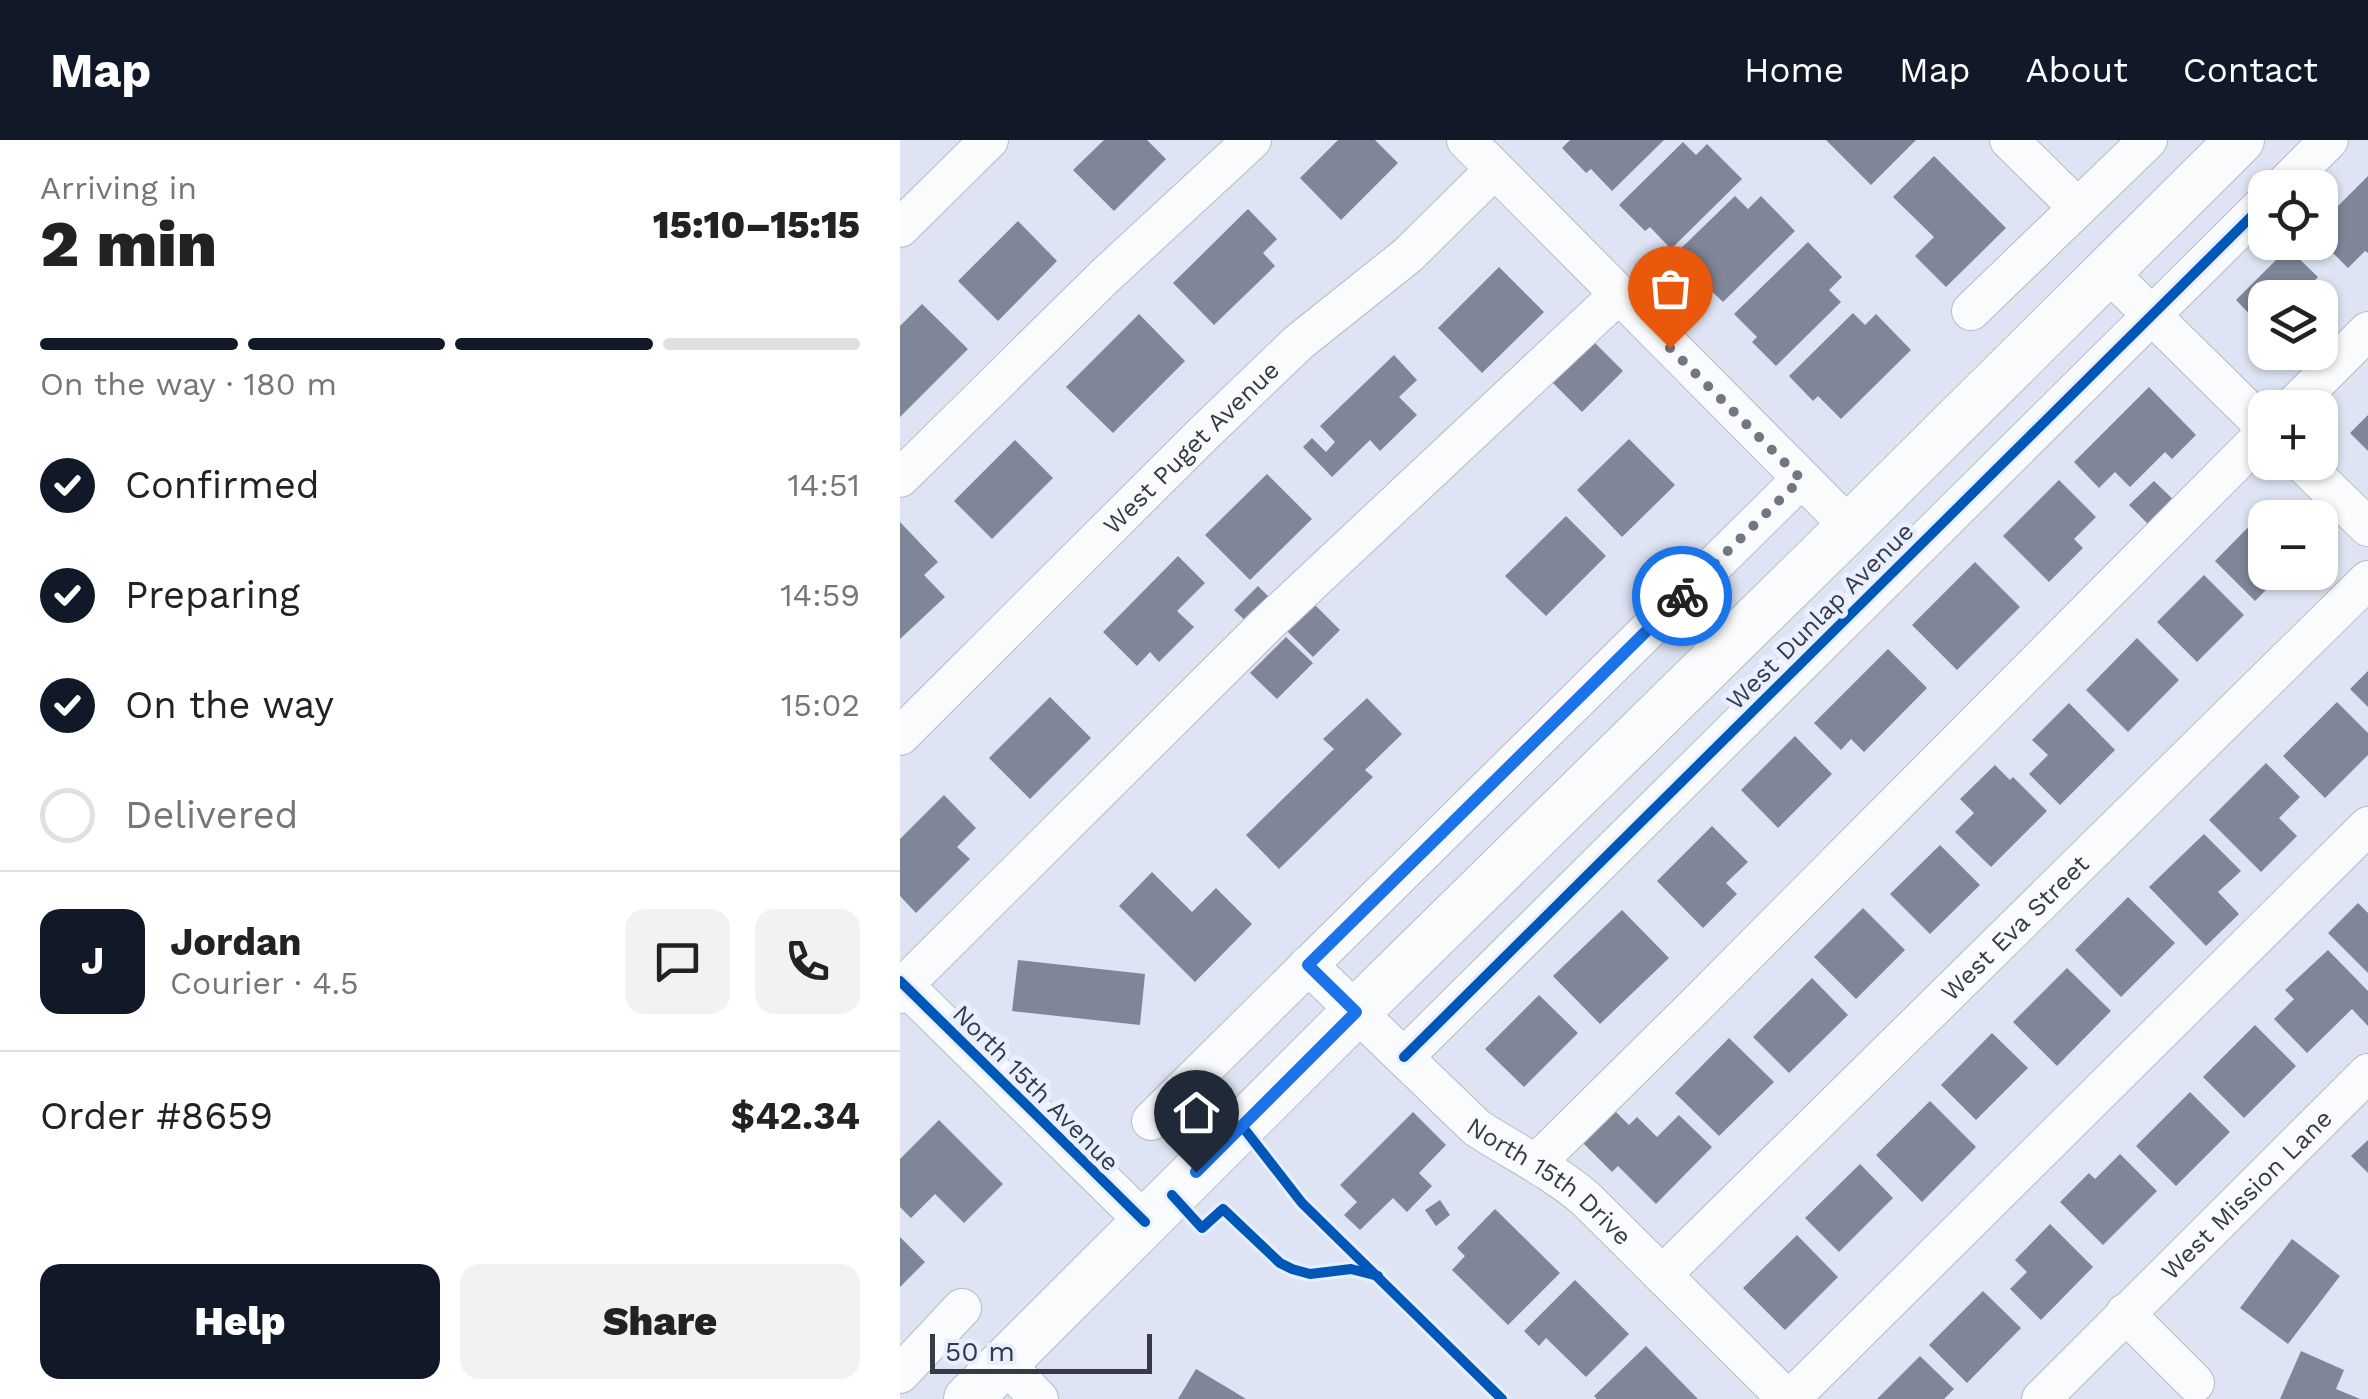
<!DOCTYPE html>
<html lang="en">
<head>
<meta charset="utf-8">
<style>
  :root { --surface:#fff; --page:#f2f2f2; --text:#222; --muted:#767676; --line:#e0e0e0; --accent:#111827 }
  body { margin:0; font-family:"Work Sans",sans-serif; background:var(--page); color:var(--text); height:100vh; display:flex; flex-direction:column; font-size:38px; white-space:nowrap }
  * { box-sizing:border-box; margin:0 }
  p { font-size:32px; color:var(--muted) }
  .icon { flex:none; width:55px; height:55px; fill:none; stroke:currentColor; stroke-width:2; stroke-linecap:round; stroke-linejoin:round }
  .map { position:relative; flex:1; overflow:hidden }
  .drawer { display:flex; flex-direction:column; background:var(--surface); width:900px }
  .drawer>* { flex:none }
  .buttons { position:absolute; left:1348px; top:30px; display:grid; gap:20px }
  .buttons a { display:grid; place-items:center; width:90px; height:90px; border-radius:20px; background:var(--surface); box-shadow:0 2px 8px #0004; font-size:50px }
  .scale { position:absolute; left:30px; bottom:25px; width:222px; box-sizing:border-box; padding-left:10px; border:5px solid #373b45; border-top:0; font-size:28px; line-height:35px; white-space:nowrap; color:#373b45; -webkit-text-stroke:8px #e8effe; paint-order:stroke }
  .pin { position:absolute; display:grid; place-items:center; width:85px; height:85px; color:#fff; margin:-102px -42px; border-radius:50% 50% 50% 0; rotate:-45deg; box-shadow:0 0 10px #0007 }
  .pin .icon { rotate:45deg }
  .courier { position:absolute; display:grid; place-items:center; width:100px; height:100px; margin:-50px; border:8px solid #1a73e8; border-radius:50%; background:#fff; color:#222; box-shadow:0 2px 12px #0007 }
  .headline em { font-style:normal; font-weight:800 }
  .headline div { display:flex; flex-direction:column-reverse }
  .headline { display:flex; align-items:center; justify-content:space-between; height:170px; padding:0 40px }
  h1 { font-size:65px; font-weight:800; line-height:75px }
  .bar { display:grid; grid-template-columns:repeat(4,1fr); gap:15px 10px; align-content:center; height:120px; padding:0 40px }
  .bar i { height:12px; border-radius:8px; background:var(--line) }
  .bar .selected { background:var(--accent) }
  .bar p { grid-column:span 4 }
  .line { display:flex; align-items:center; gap:25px; padding:0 40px; border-top:2px solid var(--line) }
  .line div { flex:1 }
  .round { display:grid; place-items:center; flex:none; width:105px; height:105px; border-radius:20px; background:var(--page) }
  ol { padding:0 40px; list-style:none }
  li { display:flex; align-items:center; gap:30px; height:110px }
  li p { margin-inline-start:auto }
  li .icon { padding:10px; border-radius:50%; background:var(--accent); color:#fff; stroke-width:4 }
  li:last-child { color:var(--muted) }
  li i { width:55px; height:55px; border:5px solid var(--line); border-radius:50% }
  .action { display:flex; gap:20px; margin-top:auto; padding:20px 40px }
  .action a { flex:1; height:115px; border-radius:20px; background:var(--accent); color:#fff; font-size:40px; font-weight:800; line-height:115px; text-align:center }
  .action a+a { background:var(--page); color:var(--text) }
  header { display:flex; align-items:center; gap:60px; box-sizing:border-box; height:140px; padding:0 50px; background:var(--accent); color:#fff }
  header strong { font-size:48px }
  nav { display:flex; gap:55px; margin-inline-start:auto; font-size:35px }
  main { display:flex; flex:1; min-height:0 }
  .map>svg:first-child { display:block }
  .building { fill:#7f8698 }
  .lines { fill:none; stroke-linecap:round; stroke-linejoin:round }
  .minor-casing { stroke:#b6bbc6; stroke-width:40 }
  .major-casing { stroke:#b6bbc6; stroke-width:50 }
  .minor { stroke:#fafbfd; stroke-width:38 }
  .major { stroke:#fafbfd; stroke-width:48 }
  .cycleway-casing { stroke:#e8effe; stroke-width:16 }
  .cycleway { stroke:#0057b8; stroke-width:10 }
  .done { stroke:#717682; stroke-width:10; stroke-dasharray:0 18 }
  .route { stroke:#1a73e8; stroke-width:12 }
  .labels { text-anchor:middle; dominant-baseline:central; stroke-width:10; stroke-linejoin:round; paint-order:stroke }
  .street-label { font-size:25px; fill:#373b45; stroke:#e8effe }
</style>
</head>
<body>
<header>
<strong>Map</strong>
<nav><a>Home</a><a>Map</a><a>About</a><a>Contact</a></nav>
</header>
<main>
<section class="drawer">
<div class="headline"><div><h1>2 min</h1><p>Arriving in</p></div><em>15:10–15:15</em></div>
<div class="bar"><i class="selected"></i><i class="selected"></i><i class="selected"></i><i></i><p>On the way · 180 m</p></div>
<ol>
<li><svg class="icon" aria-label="check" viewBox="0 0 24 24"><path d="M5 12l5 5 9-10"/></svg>Confirmed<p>14:51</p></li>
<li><svg class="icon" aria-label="check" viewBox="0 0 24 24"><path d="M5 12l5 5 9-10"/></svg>Preparing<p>14:59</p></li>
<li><svg class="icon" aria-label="check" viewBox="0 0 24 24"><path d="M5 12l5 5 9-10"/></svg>On the way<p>15:02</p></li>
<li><i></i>Delivered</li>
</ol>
<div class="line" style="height:180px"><b class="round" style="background:var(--accent);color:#fff">J</b><div><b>Jordan</b><p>Courier · 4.5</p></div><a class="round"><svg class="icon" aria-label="chat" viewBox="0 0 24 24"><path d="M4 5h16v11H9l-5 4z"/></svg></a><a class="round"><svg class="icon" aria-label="phone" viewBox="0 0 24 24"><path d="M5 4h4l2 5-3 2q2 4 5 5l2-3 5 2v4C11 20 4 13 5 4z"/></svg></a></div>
<div class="line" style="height:130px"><div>Order #8659</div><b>$42.34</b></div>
<div class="action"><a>Help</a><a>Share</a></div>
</section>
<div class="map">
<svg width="1468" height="1259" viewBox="0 0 1468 1259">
  <rect width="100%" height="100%" fill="#dee4f3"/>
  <!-- building -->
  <g class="building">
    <polygon points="204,0 247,0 266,19 214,71 173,30"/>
    <polygon points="438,0 475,0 498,23 441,80 400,38"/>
    <polygon points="670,0 764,0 712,51 691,29 686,33 662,8"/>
    <polygon points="926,0 1016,0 971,45"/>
    <polygon points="783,2 796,15 807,4 842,39 771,109 750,87 745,91 719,65"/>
    <polygon points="1034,16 1106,88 1046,147 1015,116 1034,97 993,57"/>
    <polygon points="1468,36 1468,113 1465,111 1448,128 1420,100 1420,84"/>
    <polygon points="835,56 848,69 861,56 895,91 823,162 801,141 796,146 770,119"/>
    <polygon points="348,69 377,99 363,113 375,126 314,185 273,143"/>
    <polygon points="118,81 157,121 98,181 58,141"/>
    <polygon points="908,102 942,137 929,150 941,162 876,226 852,202 857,197 834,174"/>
    <polygon points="1388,108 1418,137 1403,153 1407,158 1365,158 1365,190 1336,160"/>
    <polygon points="599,127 644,172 582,233 538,188"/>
    <polygon points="22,164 68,209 0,277 0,186"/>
    <polygon points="953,173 965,185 976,174 1011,210 941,279 918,256 913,261 889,236"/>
    <polygon points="239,174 285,221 213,293 166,247"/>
    <polygon points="692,200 723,231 682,272 651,241"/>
    <polygon points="494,215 517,240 499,257 517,275 480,311 470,300 432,337 403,307 412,298 426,312 435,302 420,286"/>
    <polygon points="1249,247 1296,295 1272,319 1265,312 1230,347 1215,332 1199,348 1174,322"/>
    <polygon points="1468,275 1468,311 1450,293"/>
    <polygon points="729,299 775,345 722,397 677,350"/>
    <polygon points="115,300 153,338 92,399 54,361"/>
    <polygon points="367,334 412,379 350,440 305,395"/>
    <polygon points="1159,340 1196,377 1174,399 1183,408 1149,442 1103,396"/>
    <polygon points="1254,341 1279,365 1254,390 1229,365"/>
    <polygon points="1371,364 1385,378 1365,378 1365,432 1384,432 1355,461 1315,421"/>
    <polygon points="666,376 706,416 646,476 605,436"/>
    <polygon points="0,382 38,422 24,435 45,457 0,499"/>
    <polygon points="278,416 305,443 277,471 294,487 259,522 250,512 237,526 203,492"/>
    <polygon points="1075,422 1120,467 1057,530 1012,485"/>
    <polygon points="1304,435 1344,475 1297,522 1257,482"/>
    <polygon points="358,446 376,464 352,487 334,470"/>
    <polygon points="414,464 440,490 413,517 387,491"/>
    <polygon points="386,497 413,523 377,559 350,533"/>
    <polygon points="1237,498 1279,540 1228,592 1186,550"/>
    <polygon points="988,509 1027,548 964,612 951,599 941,610 914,583"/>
    <polygon points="1468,531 1468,567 1450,549"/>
    <polygon points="150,557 191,598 130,659 89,618"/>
    <polygon points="467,558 502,594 465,630 473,637 379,729 346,695 434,609 423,599"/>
    <polygon points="1437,562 1468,593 1468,615 1425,658 1383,616"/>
    <polygon points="1169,563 1215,610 1160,665 1129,634 1148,615 1132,600"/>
    <polygon points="895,596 932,634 878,688 841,650"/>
    <polygon points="1366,623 1400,657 1379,678 1397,696 1361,732 1309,680"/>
    <polygon points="1095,625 1110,640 1113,637 1147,671 1091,727 1055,692 1074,673 1060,659"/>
    <polygon points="44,655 76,688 57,707 70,719 16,773 0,756 0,699"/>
    <polygon points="812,686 848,722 826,743 837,754 803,788 757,741"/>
    <polygon points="1304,694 1341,731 1318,752 1339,774 1306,806 1249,747"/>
    <polygon points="1040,705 1080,745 1030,794 990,754"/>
    <polygon points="252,732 292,772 316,748 352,784 295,842 219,766"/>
    <polygon points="1228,757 1275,803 1221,857 1175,810"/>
    <polygon points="1458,763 1468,773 1468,833 1428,793"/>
    <polygon points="963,768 1005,810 956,859 914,817"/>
    <polygon points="722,770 769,818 700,884 653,836"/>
    <polygon points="1428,810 1468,851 1468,886 1452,869 1407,913 1374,879 1394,859 1385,850"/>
    <polygon points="118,820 245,834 240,885 112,871"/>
    <polygon points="1167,828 1211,871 1157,926 1113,882"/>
    <polygon points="912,838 948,875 889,933 853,897"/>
    <polygon points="639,855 678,893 624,947 585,909"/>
    <polygon points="1355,885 1396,926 1344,978 1303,937"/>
    <polygon points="1092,893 1128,928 1076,980 1041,945"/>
    <polygon points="829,898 874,942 819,996 775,953"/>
    <polygon points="1290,952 1330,992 1276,1046 1236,1006"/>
    <polygon points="1030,961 1076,1007 1022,1062 976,1015"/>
    <polygon points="711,967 729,985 737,977 757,997 779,975 812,1007 756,1064 718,1026 712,1032 679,999"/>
    <polygon points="513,972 546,1005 519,1033 532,1046 507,1072 493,1058 460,1090 444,1075 457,1062 440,1045"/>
    <polygon points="39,980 103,1044 64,1083 35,1054 11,1078 0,1067 0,1019"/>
    <polygon points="1468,1000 1468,1033 1451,1016"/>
    <polygon points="1220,1014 1257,1051 1203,1105 1160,1062 1189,1033 1195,1039"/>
    <polygon points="960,1024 993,1058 939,1112 905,1078"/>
    <polygon points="540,1060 550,1075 536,1086 525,1070"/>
    <polygon points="595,1069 660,1133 608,1185 552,1130 565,1116 557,1108"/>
    <polygon points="1150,1084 1193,1127 1141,1180 1110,1149 1127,1132 1115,1120"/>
    <polygon points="897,1095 938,1137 885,1190 843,1148"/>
    <polygon points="0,1097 25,1122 0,1147"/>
    <polygon points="1392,1099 1440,1136 1388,1204 1340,1168"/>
    <polygon points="675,1140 729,1194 686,1237 646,1198 639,1206 624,1191"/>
    <polygon points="1083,1151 1121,1188 1067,1243 1029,1205"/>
    <polygon points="746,1206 798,1259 697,1259 694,1256"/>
    <polygon points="1401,1211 1444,1230 1436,1249 1460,1259 1380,1259"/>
    <polygon points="1020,1216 1054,1249 1044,1259 977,1259"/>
    <polygon points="296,1229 328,1248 346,1259 278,1259"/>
  </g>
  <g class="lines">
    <!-- minor casing -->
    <g class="minor-casing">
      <g id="minor">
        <polyline points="566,0 950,387"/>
        <polyline points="1109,0 1178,68"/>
        <polyline points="1381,48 1429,0"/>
        <polyline points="0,88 89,0"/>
        <polyline points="1207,131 1365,287"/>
        <polyline points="1071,171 1248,0"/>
        <polyline points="1391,268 1468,191"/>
        <polyline points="1401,322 1468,387"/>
        <polyline points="0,338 205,136 352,0"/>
        <path id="s1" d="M0,596L303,294L399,202L508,115L594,30"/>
        <path id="s2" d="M408,825L577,988C614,1012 652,1030 686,1059L887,1259"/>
        <polyline points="0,841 245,1082"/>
        <polyline points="0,854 4,845 366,485 718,155"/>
        <polyline points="504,917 1365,63"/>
        <polyline points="251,981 901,339"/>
        <polyline points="637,1022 793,868 1365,293"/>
        <path id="s3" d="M762,1135L1468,440"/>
        <polyline points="1225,1173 1295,1243"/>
        <polyline points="104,1222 139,1259"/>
        <polyline points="0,1234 62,1168"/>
        <polyline points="890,1259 1468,686"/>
        <path id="s4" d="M1141,1259L1468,933"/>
      </g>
    </g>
    <!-- major casing -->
    <g class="major-casing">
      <polyline id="major" points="68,1259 456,872 950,387 1340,0"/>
    </g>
    <!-- minor -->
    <use href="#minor" class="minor"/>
    <!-- major -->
    <use href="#major" class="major"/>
    <!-- cycleway casing -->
    <g class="cycleway-casing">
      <g id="cycleway">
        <polyline points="0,841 245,1082"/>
        <polyline points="504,917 1365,63"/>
        <polyline points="342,986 402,1063 602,1259"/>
        <polyline points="272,1055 302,1088 323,1069 380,1123 392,1129 410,1134 451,1129 478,1136"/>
      </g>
    </g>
    <!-- cycleway -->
    <use href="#cycleway" class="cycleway"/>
  </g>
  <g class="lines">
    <!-- done -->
    <polyline class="done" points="770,208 901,339 782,456"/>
    <!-- route -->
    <polyline class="route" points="296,1032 456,872 408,825 782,456"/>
  </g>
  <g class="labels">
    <!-- street labels -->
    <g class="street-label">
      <text stroke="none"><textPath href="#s1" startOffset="410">West Puget Avenue</textPath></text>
      <text transform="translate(920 476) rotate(-45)">West Dunlap Avenue</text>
      <text stroke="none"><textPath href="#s3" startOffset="495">West Eva Street</textPath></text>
      <text transform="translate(136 948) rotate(45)">North 15th Avenue</text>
      <text stroke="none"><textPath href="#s2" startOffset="325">North 15th Drive</textPath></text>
      <text stroke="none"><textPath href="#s4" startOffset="290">West Mission Lane</textPath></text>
    </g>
  </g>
</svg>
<div class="buttons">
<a><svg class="icon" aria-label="locate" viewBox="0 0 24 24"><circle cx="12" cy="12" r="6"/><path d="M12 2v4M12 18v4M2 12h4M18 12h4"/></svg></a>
<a><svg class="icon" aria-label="layers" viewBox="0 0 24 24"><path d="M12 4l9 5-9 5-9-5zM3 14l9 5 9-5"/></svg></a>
<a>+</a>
<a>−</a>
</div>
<div class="scale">50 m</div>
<div class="pin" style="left:770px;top:208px;background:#ea580c"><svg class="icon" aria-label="bag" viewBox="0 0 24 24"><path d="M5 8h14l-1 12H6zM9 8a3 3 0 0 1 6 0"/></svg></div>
<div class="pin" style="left:296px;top:1032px;background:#1f2937"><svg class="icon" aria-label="home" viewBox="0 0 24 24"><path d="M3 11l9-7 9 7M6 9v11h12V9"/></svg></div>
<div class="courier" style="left:782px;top:456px"><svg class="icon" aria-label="bike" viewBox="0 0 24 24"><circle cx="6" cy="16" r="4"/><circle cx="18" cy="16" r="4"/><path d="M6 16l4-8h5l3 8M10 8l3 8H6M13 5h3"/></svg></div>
</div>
</main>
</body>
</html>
